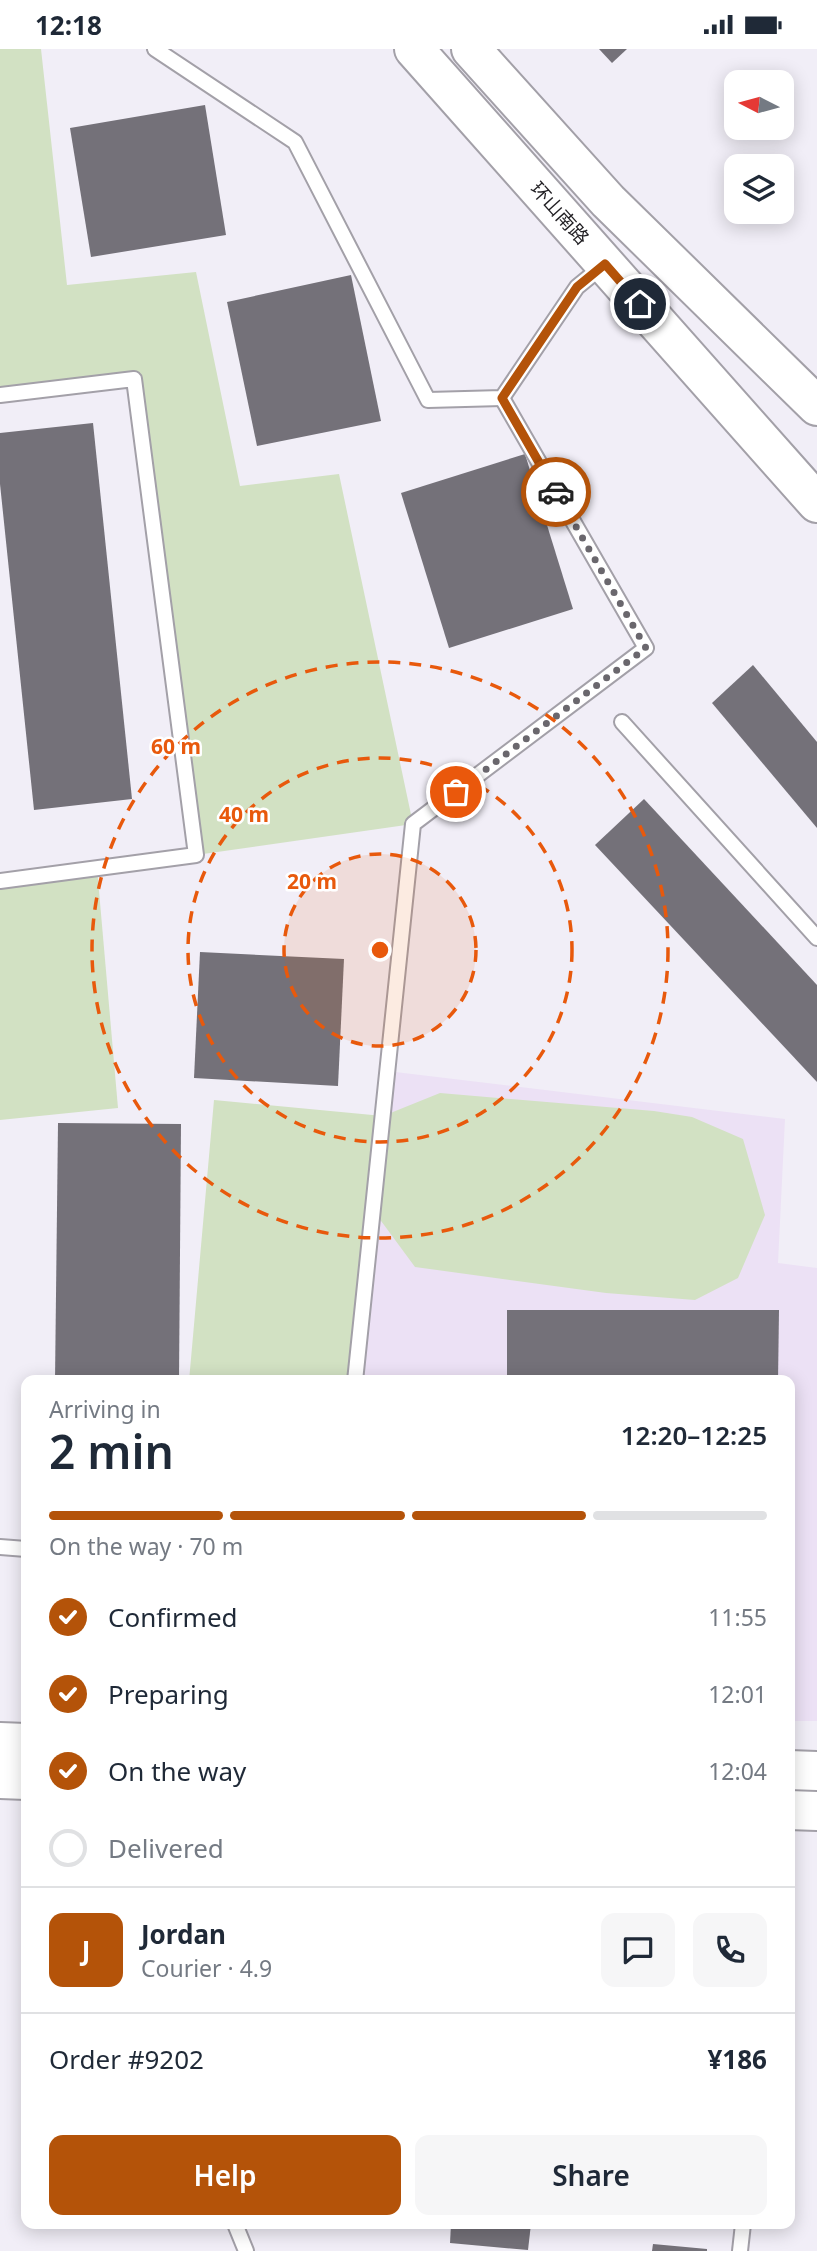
<!DOCTYPE html>
<html lang="en">
<head>
<meta charset="utf-8">
<style>
  :root { --surface:#fff; --page:#f6f6f7; --text:#1f2937; --muted:#747a83; --line:#e0e1e3; --accent:#b45309 }
  body { margin:0; font-family:"Noto Sans","Noto Sans SC",sans-serif; background:var(--page); color:var(--text); height:100vh; display:flex; flex-direction:column; font-size:26px; white-space:nowrap }
  * { box-sizing:border-box; margin:0 }
  p { font-size:23px; color:var(--muted) }
  .icon { flex:none; width:38px; height:38px; fill:none; stroke:currentColor; stroke-width:2; stroke-linecap:round; stroke-linejoin:round }
  .map { position:relative; flex:1; overflow:hidden }
  .sheet { position:absolute; left:21px; top:1326px; width:774px; height:854px; display:flex; flex-direction:column; background:var(--surface); border-radius:14px; box-shadow:0 4px 18px #0003 }
  .sheet>* { flex:none }
  .needle { width:46px; rotate:276deg }
  .buttons { position:absolute; left:724px; top:21px; display:grid; gap:14px }
  .buttons a { display:grid; place-items:center; width:70px; height:70px; border-radius:14px; background:var(--surface); box-shadow:0 4px 18px #0003; font-size:35px }
  .pin { position:absolute; display:grid; place-items:center; width:60px; height:60px; color:#fff; margin:-30px; border:4px solid #fff; border-radius:50%; box-shadow:0 2px 7px #0007 }
  .courier { position:absolute; display:grid; place-items:center; width:70px; height:70px; margin:-35px; border:5px solid #b45309; border-radius:50%; background:#fff; color:#222; box-shadow:0 2px 9px #0007 }
  .summary em { font-style:normal; font-weight:600 }
  .summary div { display:flex; flex-direction:column-reverse }
  .summary { display:flex; align-items:center; justify-content:space-between; height:119px; padding:0 28px }
  h1 { font-size:46px; font-weight:600; line-height:52px }
  .bar { display:grid; grid-template-columns:repeat(4,1fr); gap:10px 7px; align-content:center; height:84px; padding:0 28px }
  .bar i { height:9px; border-radius:5px; background:var(--line) }
  .bar .active { background:var(--accent) }
  .bar p { grid-column:span 4 }
  .line { display:flex; align-items:center; gap:18px; padding:0 28px; border-top:2px solid var(--line) }
  .line div { flex:1 }
  .round { display:grid; place-items:center; flex:none; width:74px; height:74px; border-radius:14px; background:var(--page) }
  ol { padding:0 28px; list-style:none }
  li { display:flex; align-items:center; gap:21px; height:77px }
  li p { margin-inline-start:auto }
  li .icon { padding:7px; border-radius:50%; background:var(--accent); color:#fff; stroke-width:4 }
  li:last-child { color:var(--muted) }
  li i { width:38px; height:38px; border:4px solid var(--line); border-radius:50% }
  .cta { display:flex; gap:14px; margin-top:auto; padding:14px 28px }
  .cta a { flex:1; height:80px; border-radius:14px; background:var(--accent); color:#fff; font-size:28px; font-weight:600; line-height:80px; text-align:center }
  .cta a+a { background:var(--page); color:var(--text) }
  .status { display:flex; justify-content:space-between; align-items:center; height:49px; padding:0 35px; background:var(--surface); direction:ltr }
  .status svg { height:19px; fill:currentColor }
  .map>svg:first-child { display:block }
  .education { fill:#ece1f5 }
  .green { fill:#d2e1c3 }
  .building { fill:#747179 }
  .lines { fill:none; stroke-linecap:round; stroke-linejoin:round }
  .service-casing { stroke:#a3a0a8; stroke-width:18 }
  .secondary-casing { stroke:#a3a0a8; stroke-width:42 }
  .service { stroke:#fff; stroke-width:14 }
  .secondary { stroke:#fff; stroke-width:38 }
  .done { stroke:#6a676d; stroke-width:7; stroke-dasharray:0 12.6 }
  .route { stroke:#b45309; stroke-width:9 }
  .ring { fill:none; stroke:#e8590c; stroke-width:3.5; stroke-dasharray:12 9 }
  .labels { text-anchor:middle; dominant-baseline:central; stroke-width:5; stroke-linejoin:round; paint-order:stroke }
  .street-label { font-size:19px; fill:#211f23; stroke:#fff }
  .centre { fill:#e8590c; stroke:#fff; stroke-width:3.5 }
  .ring-label { font-size:21px; text-anchor:middle; font-weight:bold; fill:#e8590c; stroke:#fff; stroke-width:5; stroke-linejoin:round; paint-order:stroke }
</style>
</head>
<body>
<div class="status"><b>12:18</b><svg viewBox="0 0 49 12"><path d="M0 12V9h3v3zM5 12V6h3v6zM10 12V3h3v9zM15 12V0h3v12zM26 1h20v11H26zM47 4h2v5h-2z"/></svg></div>
<div class="map">
<svg width="817" height="2202" viewBox="0 0 817 2202">
  <rect width="100%" height="100%" fill="#f1eef7"/>
  <!-- education -->
  <polygon class="education" points="387,1022 785,1070 778,1214 817,1219 817,1672 789,1672 789,1332 355,1332"/>
  <!-- green -->
  <g class="green">
    <polygon points="0,0 41,0 67,236 196,223 240,437 339,425 413,775 196,806 134,331 0,346"/>
    <polygon points="97,819 118,1059 0,1071 0,832"/>
    <polygon points="440,1044 654,1062 692,1068 743,1090 765,1166 738,1229 695,1251 606,1244 415,1218 373,1161 355,1332 189,1332 214,1051 383,1067"/>
  </g>
  <!-- building -->
  <g class="building">
    <polygon points="599,0 627,0 612,14"/>
    <polygon points="205,56 226,186 91,208 70,79"/>
    <polygon points="351,226 381,372 257,397 227,253"/>
    <polygon points="93,374 132,750 34,761 0,435 0,384"/>
    <polygon points="525,405 573,560 449,599 401,444"/>
    <polygon points="753,616 817,693 817,779 712,654"/>
    <polygon points="644,750 817,936 817,1033 595,796"/>
    <polygon points="200,903 344,910 338,1037 194,1029"/>
    <polygon points="58,1074 181,1075 179,1332 55,1332"/>
    <polygon points="507,1261 779,1261 778,1332 507,1332"/>
    <polygon points="451,2175 531,2175 528,2201 450,2194"/>
    <polygon points="653,2195 707,2200 707,2202 652,2202"/>
  </g>
  <g class="lines">
    <!-- service casing -->
    <g class="service-casing">
      <g id="service">
        <polyline points="155,0 295,93 428,351 502,349 577,238 604,216"/>
        <polyline points="0,346 134,330 196,806 0,832"/>
        <polyline points="622,673 817,889"/>
        <polyline points="355,1332 413,775 646,599 502,349"/>
        <polyline points="0,1498 26,1500"/>
        <polyline points="235,2175 246,2202"/>
        <polyline points="740,2202 743,2175"/>
      </g>
    </g>
    <!-- secondary casing -->
    <g class="secondary-casing">
      <g id="secondary">
        <polyline points="414,0 817,454"/>
        <polyline points="471,0 608,152 817,357"/>
        <polyline points="0,1693 26,1694"/>
        <polyline points="789,1721 817,1722"/>
        <polyline points="0,1730 26,1731"/>
        <polyline points="789,1761 817,1762"/>
      </g>
    </g>
    <!-- service -->
    <use href="#service" class="service"/>
    <!-- secondary -->
    <use href="#secondary" class="secondary"/>
  </g>
  <g class="lines">
    <!-- done -->
    <polyline class="done" points="456,743 646,599 556,443"/>
    <!-- route -->
    <polyline class="route" points="556,443 502,349 577,238 605,215 640,255"/>
  </g>
  <!-- distance rings -->
  <circle cx="380" cy="901" r="96" fill="#e8590c" fill-opacity=".12"/>
  <g class="ring">
    <circle cx="380" cy="901" r="96"/>
    <circle cx="380" cy="901" r="192"/>
    <circle cx="380" cy="901" r="288"/>
  </g>
  <g class="labels">
    <!-- street labels -->
    <g class="street-label">
      <text transform="translate(560 164) rotate(48)">环山南路</text>
    </g>
  </g>
  <circle cx="380" cy="901" r="10" class="centre"/>
  <g class="ring-label">
    <text x="176" y="705">60 m</text>
    <text x="244" y="773">40 m</text>
    <text x="312" y="840">20 m</text>
  </g>
</svg>
<div class="buttons">
<a><svg class="needle" viewBox="-14 -14 28 28"><path d="M0-13l5 13h-10z" fill="#e53935"/><path d="M0 13l5-13h-10z" fill="#747a83"/></svg></a>
<a><svg class="icon" aria-label="layers" viewBox="0 0 24 24"><path d="M12 4l9 5-9 5-9-5zM3 14l9 5 9-5"/></svg></a>
</div>
<div class="pin" style="left:456px;top:743px;background:#ea580c"><svg class="icon" aria-label="bag" viewBox="0 0 24 24"><path d="M5 8h14l-1 12H6zM9 8a3 3 0 0 1 6 0"/></svg></div>
<div class="pin" style="left:640px;top:255px;background:#1f2937"><svg class="icon" aria-label="home" viewBox="0 0 24 24"><path d="M3 11l9-7 9 7M6 9v11h12V9"/></svg></div>
<div class="courier" style="left:556px;top:443px"><svg class="icon" aria-label="car" viewBox="0 0 24 24"><path d="M5 17H2v-5l4-1 3-4h7l3 4 3 1v5h-3M9 17h6M6 11h13"/><circle cx="7" cy="17" r="2"/><circle cx="17" cy="17" r="2"/></svg></div>
<section class="sheet">
<div class="summary"><div><h1>2 min</h1><p>Arriving in</p></div><em>12:20–12:25</em></div>
<div class="bar"><i class="active"></i><i class="active"></i><i class="active"></i><i></i><p>On the way · 70 m</p></div>
<ol>
<li><svg class="icon" aria-label="check" viewBox="0 0 24 24"><path d="M5 12l5 5 9-10"/></svg>Confirmed<p>11:55</p></li>
<li><svg class="icon" aria-label="check" viewBox="0 0 24 24"><path d="M5 12l5 5 9-10"/></svg>Preparing<p>12:01</p></li>
<li><svg class="icon" aria-label="check" viewBox="0 0 24 24"><path d="M5 12l5 5 9-10"/></svg>On the way<p>12:04</p></li>
<li><i></i>Delivered</li>
</ol>
<div class="line" style="height:126px"><b class="round" style="background:var(--accent);color:#fff">J</b><div><b>Jordan</b><p>Courier · 4.9</p></div><a class="round"><svg class="icon" aria-label="chat" viewBox="0 0 24 24"><path d="M4 5h16v11H9l-5 4z"/></svg></a><a class="round"><svg class="icon" aria-label="phone" viewBox="0 0 24 24"><path d="M5 4h4l2 5-3 2q2 4 5 5l2-3 5 2v4C11 20 4 13 5 4z"/></svg></a></div>
<div class="line" style="height:91px"><div>Order #9202</div><b>¥186</b></div>
<div class="cta"><a>Help</a><a>Share</a></div>
</section>
</div>
</body>
</html>
